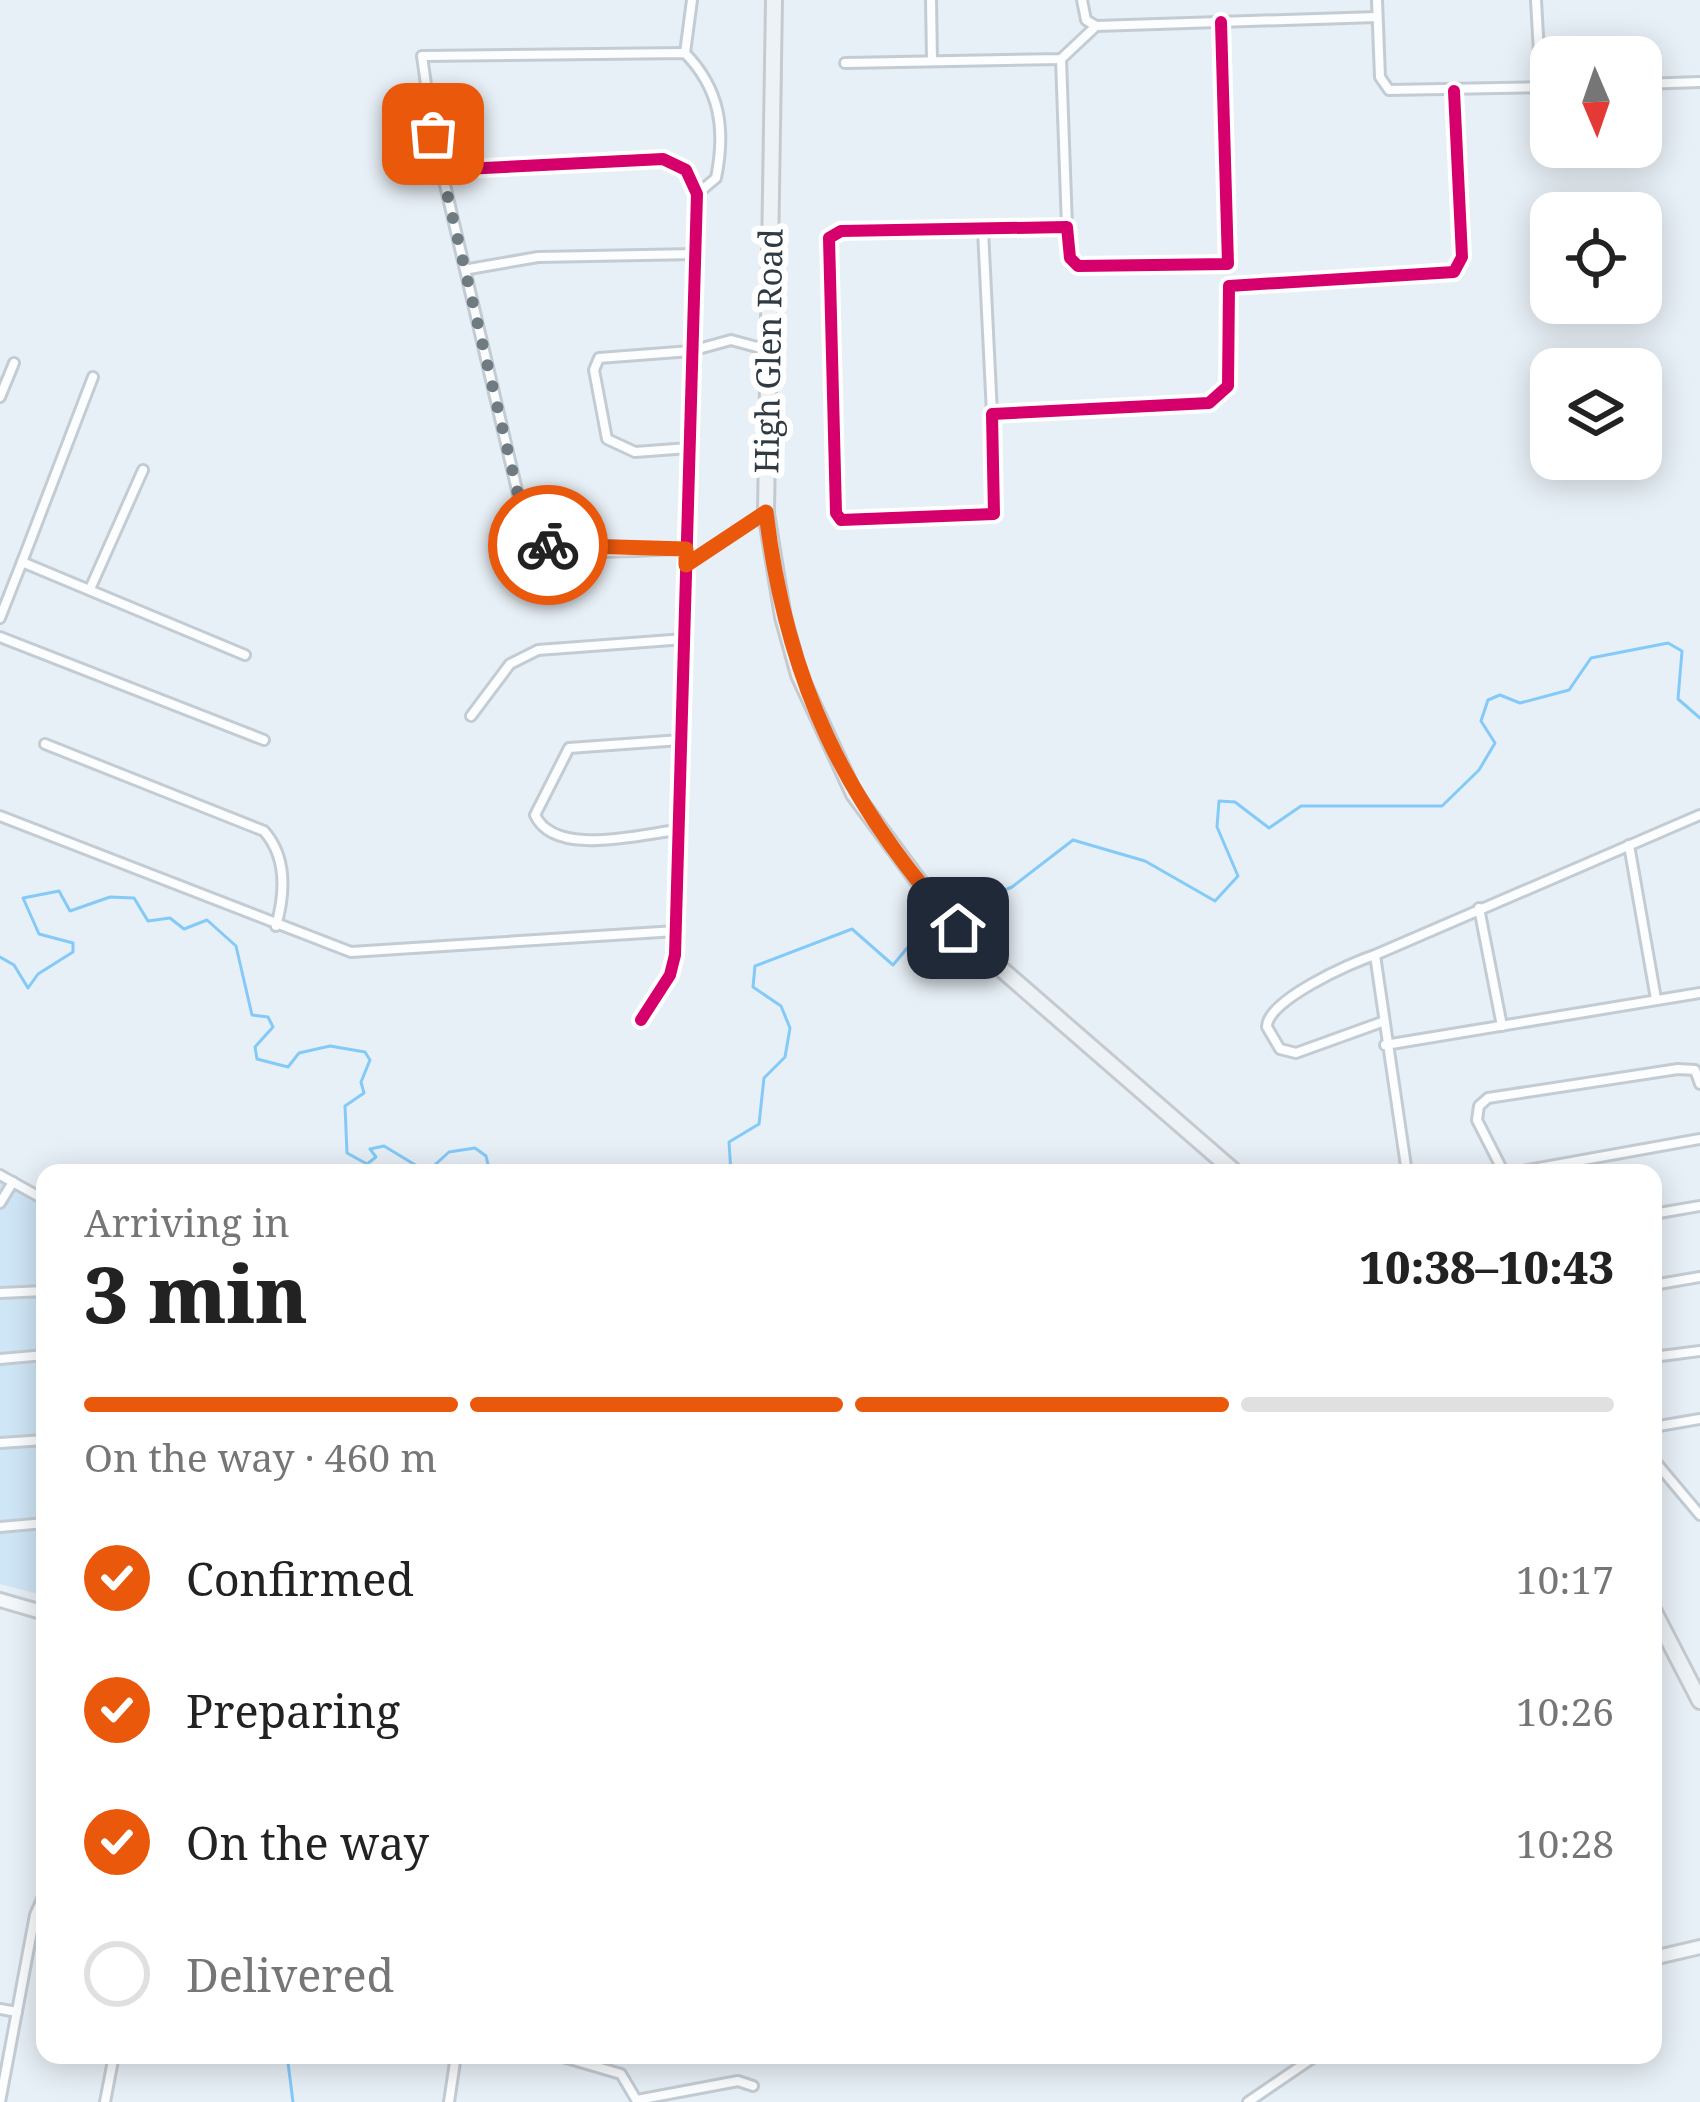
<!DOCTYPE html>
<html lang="en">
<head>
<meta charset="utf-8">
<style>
  :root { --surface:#fff; --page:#f6f6f6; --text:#222; --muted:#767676; --line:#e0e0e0; --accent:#ea580c }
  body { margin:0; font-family:"Noto Serif",serif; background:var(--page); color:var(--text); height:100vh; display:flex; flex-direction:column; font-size:45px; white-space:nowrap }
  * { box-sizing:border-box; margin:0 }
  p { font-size:39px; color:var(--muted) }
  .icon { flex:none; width:66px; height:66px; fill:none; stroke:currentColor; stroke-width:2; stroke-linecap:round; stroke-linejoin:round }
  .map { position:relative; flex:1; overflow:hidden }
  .sheet { position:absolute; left:36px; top:1164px; width:1626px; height:900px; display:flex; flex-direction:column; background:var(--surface); border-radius:24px; box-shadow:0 6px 30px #0003 }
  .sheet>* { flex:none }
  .needle { width:78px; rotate:178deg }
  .buttons { position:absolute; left:1530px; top:36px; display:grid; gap:24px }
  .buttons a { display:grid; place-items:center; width:132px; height:132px; border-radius:24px; background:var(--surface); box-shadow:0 6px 30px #0003; font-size:60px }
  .pin { position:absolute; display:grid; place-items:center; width:102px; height:102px; color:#fff; margin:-51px; border-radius:24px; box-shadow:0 6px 18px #0006 }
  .courier { position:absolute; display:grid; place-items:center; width:120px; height:120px; margin:-60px; border:9px solid #ea580c; border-radius:50%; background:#fff; color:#222; box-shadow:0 3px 15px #0007 }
  .head em { font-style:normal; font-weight:800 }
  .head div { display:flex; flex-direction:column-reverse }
  .head { display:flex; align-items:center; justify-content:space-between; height:204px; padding:0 48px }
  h1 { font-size:78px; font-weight:800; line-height:90px }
  .bar { display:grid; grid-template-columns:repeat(4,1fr); gap:18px 12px; align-content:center; height:144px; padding:0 48px }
  .bar i { height:15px; border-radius:9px; background:var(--line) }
  .bar .on { background:var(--accent) }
  .bar p { grid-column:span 4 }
  ol { padding:0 48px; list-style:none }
  li { display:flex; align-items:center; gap:36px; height:132px }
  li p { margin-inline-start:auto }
  li .icon { padding:12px; border-radius:50%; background:var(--accent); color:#fff; stroke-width:4 }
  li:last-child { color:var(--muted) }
  li i { width:66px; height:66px; border:6px solid var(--line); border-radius:50% }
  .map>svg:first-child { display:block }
  .green { fill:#cfe6f6 }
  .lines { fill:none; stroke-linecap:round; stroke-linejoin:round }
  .stream { stroke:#84caf8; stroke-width:3 }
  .street-casing { stroke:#c4ccd3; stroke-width:14 }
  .secondary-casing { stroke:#c4ccd3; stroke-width:18 }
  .primary-casing { stroke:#c6cacf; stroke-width:20 }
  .street { stroke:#fcfdfe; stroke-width:8 }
  .secondary { stroke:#f4f8fa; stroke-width:12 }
  .primary { stroke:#ecf2f6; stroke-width:14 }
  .cycleway-casing { stroke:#fff; stroke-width:20 }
  .cycleway { stroke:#d6006c; stroke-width:12 }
  .done { stroke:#707a81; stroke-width:12; stroke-dasharray:0 21.6 }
  .route { stroke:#ea580c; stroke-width:15 }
  .labels { text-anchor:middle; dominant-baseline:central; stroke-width:12; stroke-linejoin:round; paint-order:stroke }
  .street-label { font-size:33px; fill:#303a42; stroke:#fff }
</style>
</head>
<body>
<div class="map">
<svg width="1700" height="2102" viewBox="0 0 1700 2102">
  <rect width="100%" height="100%" fill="#e8f0f7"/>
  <!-- green -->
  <polygon class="green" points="0,1168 45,1194 45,1596 0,1584"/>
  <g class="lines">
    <!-- stream -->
    <g class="stream">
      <polyline points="955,911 1012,887 1073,840 1145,861 1215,901 1238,876 1217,827 1219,801 1235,802 1269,828 1301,806 1442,806 1479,770 1495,743 1481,721 1488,700 1500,695 1520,703 1569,690 1591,658 1668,643 1682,651 1678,699 1700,718"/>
      <polyline points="0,957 14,965 28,988 38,974 73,952 73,943 39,934 23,898 59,891 70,911 110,897 134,898 148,921 170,918 184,929 207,920 236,946 252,1015 268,1017 273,1027 255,1047 257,1059 288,1067 299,1053 330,1046 365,1052 370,1060 361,1082 364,1093 345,1106 347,1153 367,1164 376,1157 370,1149 384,1146 427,1172 449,1152 475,1148 486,1156 490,1173"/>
      <polyline points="731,1173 729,1142 759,1124 764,1078 785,1057 790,1028 781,1006 753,987 755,966 852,929 893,965 929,922 941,917"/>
      <polyline points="287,2055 293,2102"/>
    </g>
    <!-- street casing -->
    <g class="street-casing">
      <g id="street">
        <polyline points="931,0 932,60"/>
        <polyline points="1082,0 1086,20 1096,26 1377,17"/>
        <polyline points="1377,0 1380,77 1389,90 1551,87"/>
        <polyline points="1536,0 1541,88"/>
        <polyline points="1221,22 1228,264 1078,266 1070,258 1067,227 841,231 829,238 836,513 841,520 994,514 992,414 1209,403 1228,386 1229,286 1454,272 1462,257 1454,91"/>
        <polyline points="685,53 692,0"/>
        <polyline points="1061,59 1067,227"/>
        <polyline points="845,63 1061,59 1095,27"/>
        <polyline points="1641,84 1700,82"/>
        <polyline points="444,170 663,159 686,170 697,194 675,955 670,975 641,1020"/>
        <polyline points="983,230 992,414"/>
        <polyline points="469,269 538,257 695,254"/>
        <polyline points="0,397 14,363"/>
        <polyline points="689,448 635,452 607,439 594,370 599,358 691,351 731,340 768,350"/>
        <path d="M687,549C639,548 556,566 525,524L433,134L422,56L685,53C720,89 726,129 716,178L697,194"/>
        <polyline points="22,562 93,377"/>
        <polyline points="687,564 765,513"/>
        <polyline points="90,589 143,470"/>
        <polyline points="0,618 22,562 245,655"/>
        <polyline points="0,637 264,740"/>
        <polyline points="471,716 510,664 538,650 685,639"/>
        <path d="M45,744L264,831C288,858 285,894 276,926"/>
        <polyline points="0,816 351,952 676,931"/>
        <path d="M678,830C640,834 555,858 535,815L569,748L681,740"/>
        <polyline points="1629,845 1656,999"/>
        <polyline points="1479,908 1502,1026"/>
        <path d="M1375,955C1350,963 1266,1001 1267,1027L1280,1049L1296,1053L1382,1022"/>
        <polyline points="1385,1045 1700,993"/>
        <polyline points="1407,1173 1375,955 1700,815"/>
        <polyline points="1504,1173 1477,1120 1479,1106 1488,1098 1678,1069 1695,1070 1700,1084"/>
        <polyline points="1511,1173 1700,1139"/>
        <polyline points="0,1175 45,1200"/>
        <polyline points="0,1203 13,1182"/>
        <polyline points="1653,1214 1700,1206"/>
        <polyline points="1653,1285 1700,1277"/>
        <polyline points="0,1293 45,1291"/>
        <polyline points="1653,1357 1700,1351"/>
        <polyline points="0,1359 45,1355"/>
        <polyline points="1653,1427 1700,1419"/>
        <polyline points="0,1443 45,1440"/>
        <polyline points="1653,1459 1700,1515"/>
        <polyline points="0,1527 45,1523"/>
        <polyline points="0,2009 17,2012"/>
        <polyline points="556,2055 621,2074 637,2101"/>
        <polyline points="637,2100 738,2081 753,2086"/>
        <polyline points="0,2102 35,1915 45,1892"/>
        <polyline points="105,2102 114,2055"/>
        <polyline points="449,2102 456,2055"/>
        <polyline points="1248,2102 1317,2055"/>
      </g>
    </g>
    <!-- secondary casing -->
    <g class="secondary-casing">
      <g id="secondary">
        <polyline points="0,1600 45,1613"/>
        <polyline points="1653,1958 1700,1947"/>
      </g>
    </g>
    <!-- primary casing -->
    <g class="primary-casing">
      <g id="primary">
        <polyline points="774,0 766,513 783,617 799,675 854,794 928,894 992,961 1236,1173"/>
        <polyline points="1653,1610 1700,1701"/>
      </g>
    </g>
    <!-- street -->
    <use href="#street" class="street"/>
    <!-- secondary -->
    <use href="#secondary" class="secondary"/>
    <!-- primary -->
    <use href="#primary" class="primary"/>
    <!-- cycleway casing -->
    <g class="cycleway-casing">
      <g id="cycleway">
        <polyline points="1221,22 1228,264 1078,266 1070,258 1067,227 841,231 829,238 836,513 841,520 994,514 992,414 1209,403 1228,386 1229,286 1454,272 1462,257 1454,91"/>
        <polyline points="444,170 663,159 686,170 697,194 675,955 670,975 641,1020"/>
      </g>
    </g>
    <!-- cycleway -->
    <use href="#cycleway" class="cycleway"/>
  </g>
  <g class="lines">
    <!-- done -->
    <polyline class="done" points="433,134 525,524 548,545"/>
    <!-- route -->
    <path class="route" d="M548,545L686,549V565L766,512C786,681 845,803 958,928"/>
  </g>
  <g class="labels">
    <!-- street labels -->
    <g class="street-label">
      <text transform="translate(768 351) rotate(-89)">High Glen Road</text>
    </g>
  </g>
</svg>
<div class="buttons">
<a><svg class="needle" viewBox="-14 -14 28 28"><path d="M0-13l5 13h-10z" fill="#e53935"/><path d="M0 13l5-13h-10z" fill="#767676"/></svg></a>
<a><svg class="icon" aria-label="locate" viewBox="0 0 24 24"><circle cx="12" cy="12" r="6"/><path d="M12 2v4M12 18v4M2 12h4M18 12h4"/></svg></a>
<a><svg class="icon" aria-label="layers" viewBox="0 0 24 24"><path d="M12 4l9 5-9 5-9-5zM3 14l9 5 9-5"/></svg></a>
</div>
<div class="pin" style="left:433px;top:134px;background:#ea580c"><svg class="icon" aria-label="bag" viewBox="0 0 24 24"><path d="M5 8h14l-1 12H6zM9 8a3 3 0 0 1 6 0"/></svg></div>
<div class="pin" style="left:958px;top:928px;background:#1f2937"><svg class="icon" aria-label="home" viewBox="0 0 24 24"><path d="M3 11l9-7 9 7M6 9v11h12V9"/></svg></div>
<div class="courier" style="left:548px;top:545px"><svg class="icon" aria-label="bike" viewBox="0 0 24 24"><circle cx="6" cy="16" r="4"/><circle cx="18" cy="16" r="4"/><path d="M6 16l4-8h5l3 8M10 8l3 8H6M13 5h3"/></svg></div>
<section class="sheet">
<div class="head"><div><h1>3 min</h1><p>Arriving in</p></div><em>10:38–10:43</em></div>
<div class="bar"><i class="on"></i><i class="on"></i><i class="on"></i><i></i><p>On the way · 460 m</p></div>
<ol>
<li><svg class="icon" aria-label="check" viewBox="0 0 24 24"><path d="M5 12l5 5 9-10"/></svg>Confirmed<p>10:17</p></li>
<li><svg class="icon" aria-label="check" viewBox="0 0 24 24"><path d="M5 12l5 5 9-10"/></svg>Preparing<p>10:26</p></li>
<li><svg class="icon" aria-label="check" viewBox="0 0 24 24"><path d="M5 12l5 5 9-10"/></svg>On the way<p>10:28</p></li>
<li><i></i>Delivered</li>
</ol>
</section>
</div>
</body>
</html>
